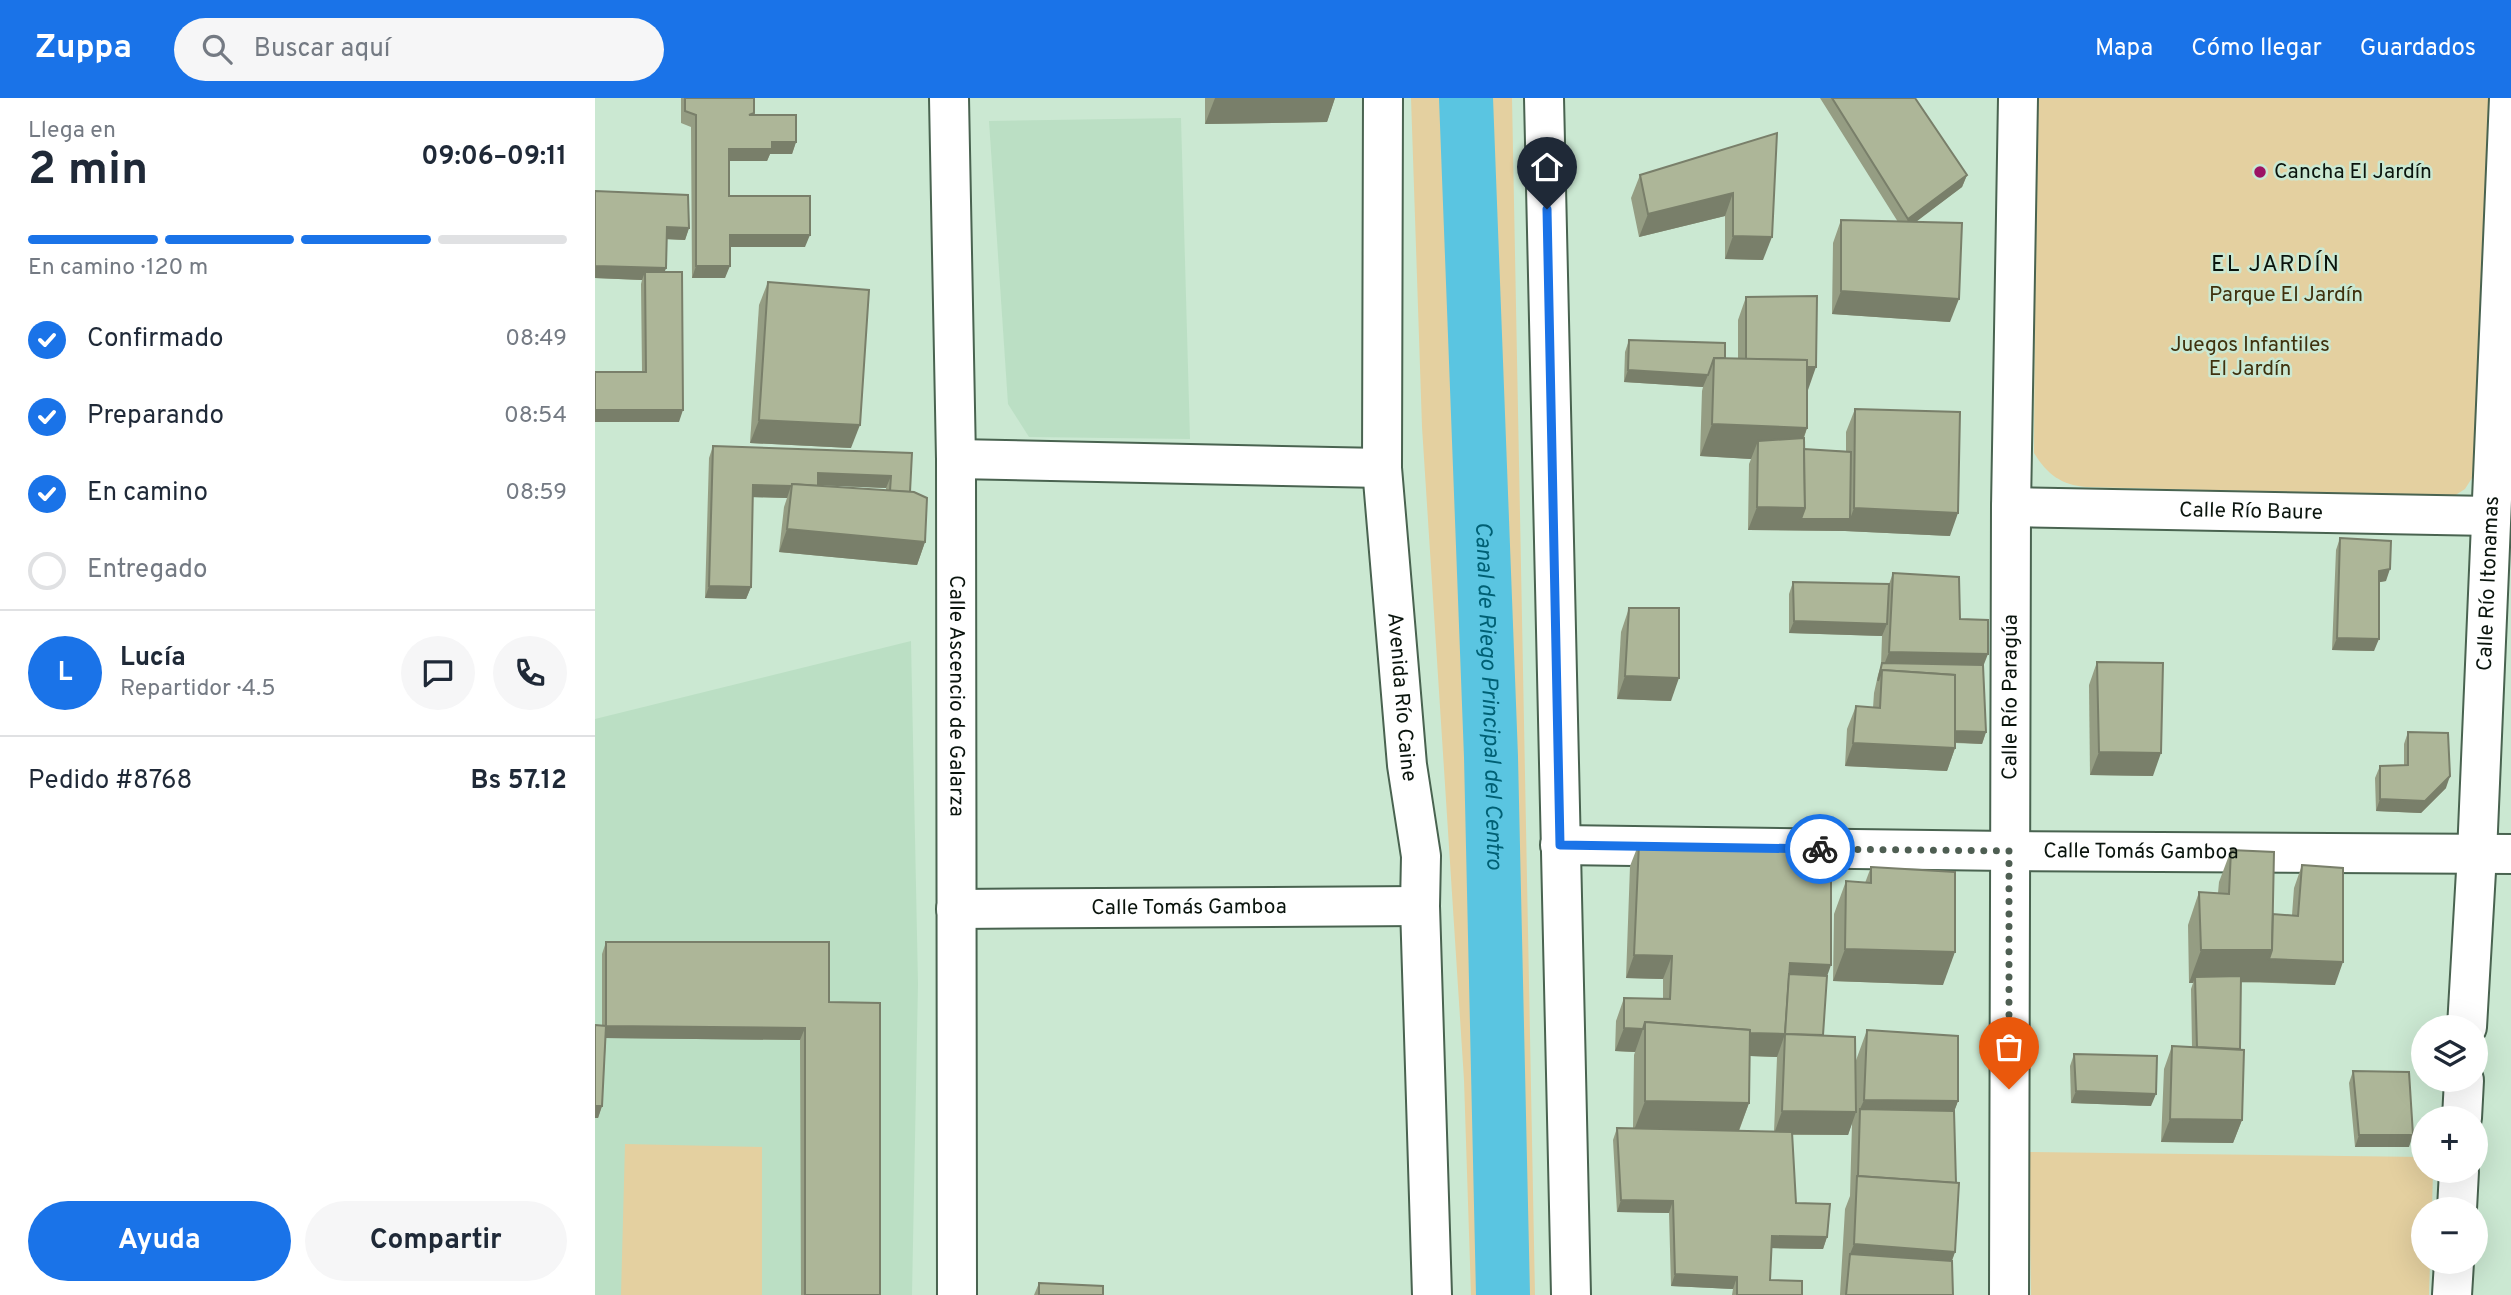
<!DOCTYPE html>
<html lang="es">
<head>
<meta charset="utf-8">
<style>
  :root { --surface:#fff; --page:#f6f6f7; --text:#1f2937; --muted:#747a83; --line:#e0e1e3; --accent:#1a73e8 }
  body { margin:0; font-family:Overpass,sans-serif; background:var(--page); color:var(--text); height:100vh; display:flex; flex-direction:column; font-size:26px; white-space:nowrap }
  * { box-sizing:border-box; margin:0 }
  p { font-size:23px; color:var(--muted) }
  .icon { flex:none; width:38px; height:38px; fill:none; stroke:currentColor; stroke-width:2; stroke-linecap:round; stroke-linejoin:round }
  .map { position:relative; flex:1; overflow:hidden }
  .panel { display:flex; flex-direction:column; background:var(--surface); width:595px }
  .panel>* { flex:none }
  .controls { position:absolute; left:1816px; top:917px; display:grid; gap:14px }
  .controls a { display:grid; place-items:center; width:77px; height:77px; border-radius:50%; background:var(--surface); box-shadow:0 7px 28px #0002; font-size:35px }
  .pin { position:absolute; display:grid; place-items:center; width:60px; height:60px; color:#fff; margin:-72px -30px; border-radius:50% 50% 50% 0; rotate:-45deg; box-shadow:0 0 7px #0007 }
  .pin .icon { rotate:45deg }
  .courier { position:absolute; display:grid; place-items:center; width:70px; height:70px; margin:-35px; border:5px solid #1a73e8; border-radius:50%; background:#fff; color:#222; box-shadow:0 2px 9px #0007 }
  .headline em { font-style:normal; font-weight:700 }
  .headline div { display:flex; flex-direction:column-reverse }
  .headline { display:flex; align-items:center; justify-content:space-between; height:119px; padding:0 28px }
  h1 { font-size:46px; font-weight:700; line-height:52px }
  .bar { display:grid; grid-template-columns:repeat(4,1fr); gap:10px 7px; align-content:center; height:84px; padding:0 28px }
  .bar i { height:9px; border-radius:5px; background:var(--line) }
  .bar .on { background:var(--accent) }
  .bar p { grid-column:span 4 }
  .line { display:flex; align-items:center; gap:18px; padding:0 28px; border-top:2px solid var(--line) }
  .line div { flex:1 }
  .round { display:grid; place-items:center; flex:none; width:74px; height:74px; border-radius:37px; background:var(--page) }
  ol { padding:0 28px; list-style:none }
  li { display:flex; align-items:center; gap:21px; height:77px }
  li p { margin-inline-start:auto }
  li .icon { padding:7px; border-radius:50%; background:var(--accent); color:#fff; stroke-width:4 }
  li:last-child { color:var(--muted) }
  li i { width:38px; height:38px; border:4px solid var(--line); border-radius:50% }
  .cta { display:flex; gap:14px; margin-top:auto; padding:14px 28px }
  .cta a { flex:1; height:80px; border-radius:42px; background:var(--accent); color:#fff; font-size:28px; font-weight:700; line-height:80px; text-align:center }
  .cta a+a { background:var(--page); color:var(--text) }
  header { display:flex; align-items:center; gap:42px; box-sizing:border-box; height:98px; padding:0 35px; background:var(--accent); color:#fff }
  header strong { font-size:33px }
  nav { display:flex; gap:38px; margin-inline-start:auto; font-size:24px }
  .search { width:490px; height:63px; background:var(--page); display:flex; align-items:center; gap:18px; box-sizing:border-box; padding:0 24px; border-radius:38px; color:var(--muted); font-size:26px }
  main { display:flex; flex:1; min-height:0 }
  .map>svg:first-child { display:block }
  .built { fill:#bbdfc4 }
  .green { fill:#e4d0a0 }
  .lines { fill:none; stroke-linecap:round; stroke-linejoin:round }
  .canal { stroke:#5ac5e1; stroke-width:54 }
  .street-casing { stroke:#496350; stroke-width:42 }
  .street { stroke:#fff; stroke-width:38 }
  .wall { fill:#959d83; fill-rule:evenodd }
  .shaded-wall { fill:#797f6a }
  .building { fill:#adb698; stroke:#797f6a; stroke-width:2 }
  .done { stroke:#4e5e52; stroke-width:7; stroke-dasharray:0 12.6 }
  .route { stroke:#1a73e8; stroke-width:9 }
  .poi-dot { fill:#9b1364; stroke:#cbe8d2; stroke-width:2.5 }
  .labels { text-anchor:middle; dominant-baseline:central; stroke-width:5; stroke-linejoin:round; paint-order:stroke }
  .poi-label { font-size:21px; fill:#0a140d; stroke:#cbe8d2; text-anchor:start }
  .park-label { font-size:21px; fill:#3f310e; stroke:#cbe8d2 }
  .street-label { font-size:21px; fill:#0a140d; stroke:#cbe8d2 }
  .neighbourhood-label { font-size:23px; letter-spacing:2px; fill:#0a140d; stroke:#cbe8d2 }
  .water-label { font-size:23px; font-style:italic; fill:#006074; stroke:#cbe8d2 }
</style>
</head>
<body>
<header>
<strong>Zuppa</strong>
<div class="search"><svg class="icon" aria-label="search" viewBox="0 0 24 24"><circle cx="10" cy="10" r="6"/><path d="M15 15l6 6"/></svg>Buscar aquí</div>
<nav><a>Mapa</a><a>Cómo llegar</a><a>Guardados</a></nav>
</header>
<main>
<section class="panel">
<div class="headline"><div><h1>2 min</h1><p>Llega en</p></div><em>09:06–09:11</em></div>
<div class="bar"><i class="on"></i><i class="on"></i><i class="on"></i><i></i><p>En camino · 120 m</p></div>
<ol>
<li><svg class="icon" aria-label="check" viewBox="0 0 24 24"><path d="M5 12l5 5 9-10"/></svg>Confirmado<p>08:49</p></li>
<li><svg class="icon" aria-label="check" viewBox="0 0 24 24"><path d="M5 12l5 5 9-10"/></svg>Preparando<p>08:54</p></li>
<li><svg class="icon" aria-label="check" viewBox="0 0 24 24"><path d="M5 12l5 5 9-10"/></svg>En camino<p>08:59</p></li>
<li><i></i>Entregado</li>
</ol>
<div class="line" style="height:126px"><b class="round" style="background:var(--accent);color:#fff">L</b><div><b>Lucía</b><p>Repartidor · 4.5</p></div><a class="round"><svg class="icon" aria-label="chat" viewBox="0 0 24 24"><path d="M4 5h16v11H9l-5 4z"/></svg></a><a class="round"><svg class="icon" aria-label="phone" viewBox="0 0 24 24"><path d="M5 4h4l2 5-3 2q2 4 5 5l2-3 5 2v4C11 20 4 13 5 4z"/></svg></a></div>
<div class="line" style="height:91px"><div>Pedido #8768</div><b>Bs 57.12</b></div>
<div class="cta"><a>Ayuda</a><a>Compartir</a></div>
</section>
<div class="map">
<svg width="1916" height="1197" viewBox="0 0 1916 1197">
  <rect width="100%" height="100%" fill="#cbe8d2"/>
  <!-- built -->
  <g class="built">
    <polygon points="586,20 595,341 434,339 413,306 394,23"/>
    <polygon points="316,543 323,886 317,1197 0,1197 0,621"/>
  </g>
  <!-- green -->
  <g class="green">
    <polygon points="816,0 917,0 940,1197 876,1197 869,982 827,329"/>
    <path d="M1441,0H1896L1882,372L1870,391L1859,398L1491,389C1466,387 1452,376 1439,355Z"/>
    <polygon points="30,1046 167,1049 167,1197 26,1197"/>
    <polygon points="1434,1054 1829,1059 1829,1073 1838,1073 1837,1111 1829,1111 1829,1164 1835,1164 1834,1197 1436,1197"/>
  </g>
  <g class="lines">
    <!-- canal -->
    <path class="canal" id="s1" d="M871,0L896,659L908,1197"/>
    <!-- street casing -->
    <g class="street-casing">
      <g id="street">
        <path id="s2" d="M354,0L361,361L362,1197"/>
        <path id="s3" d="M788,0L787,370L812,667L826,758L825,808L837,1197"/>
        <polyline points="949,0 976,1197"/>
        <polyline points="361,361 787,370"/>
        <path id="s4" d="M1416,409L1896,418"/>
        <path id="s5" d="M965,747L1414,753L1916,756"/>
        <path id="s6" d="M361,811L825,808"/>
        <path id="s7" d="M1872,929L1882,756L1914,0"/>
        <polyline points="1867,1020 1869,982"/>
        <polyline points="1862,1111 1864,1073"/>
        <path id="s8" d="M1414,1197L1416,409L1423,0"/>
        <polyline points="1857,1197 1859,1164"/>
      </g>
    </g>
    <!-- street -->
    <use href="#street" class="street"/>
  </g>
  <!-- wall -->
  <g class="wall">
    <polygon points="86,0 159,0 159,17 201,44 197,56 175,56 172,63 134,63 134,98 210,149 135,149 130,180 97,180 96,29 86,25"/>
    <polygon points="610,0 740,0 732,24 610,26"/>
    <polygon points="1225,0 1320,0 1372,77 1367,89 1320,124 1355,224 1237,216 1238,145 1246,122 1303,124"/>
    <polygon points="1182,35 1168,162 1130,161 1130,118 1044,139 1036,100 1045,77"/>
    <polygon points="0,93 94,130 90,142 72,141 71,170 69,174 84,324 0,324 0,274 47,274 46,186 47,182 0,180"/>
    <polygon points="173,184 256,350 155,345 164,207"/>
    <polygon points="1151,199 1213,292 1212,292 1212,330 1209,340 1209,351 1251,353 1251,334 1260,311 1355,438 1250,433 1153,432 1154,366 1156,361 1105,358 1107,293 1108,289 1029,284 1030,254 1034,242 1130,260 1143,261 1143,222"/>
    <path d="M118,348L317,355L315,394L330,444L322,467L184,454L189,409L192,400L158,399L156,489L151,501L110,500L114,360ZM223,387L291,390V393L223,388Z"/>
    <polygon points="1745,440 1791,483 1784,484 1779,553 1737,552 1741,452"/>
    <polygon points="1298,475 1365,521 1388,567 1391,634 1387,646 1360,645 1360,650 1352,673 1250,668 1252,631 1261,608 1278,610 1279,595 1283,577 1286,568 1287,538 1194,535 1194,496 1198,484 1294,486"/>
    <polygon points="1034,510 1076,603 1022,601 1026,534"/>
    <polygon points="1502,564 1558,678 1495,677 1494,587"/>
    <polygon points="1813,634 1851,690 1826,715 1781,713 1780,680 1785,668 1809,667 1809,646"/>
    <path d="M1044,745L1232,878L1228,937L1260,965L1272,932L1363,1003L1359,1013L1360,1154L1357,1163L1358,1197H1245L1250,1111L1255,1098L1257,1025L1253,1037H1197L1201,1105L1232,1139L1228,1151L1176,1150L1175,1182L1207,1197H1137L1138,1191L1076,1188L1074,1115L1022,1114L1018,1042L1022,1030H1038L1039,957L1040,954L1020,953L1021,923L1029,900L1068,901V881L1031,880L1035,768ZM1155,958L1182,959L1179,1034L1144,1033L1154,1005Z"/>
    <polygon points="1636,752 1678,816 1697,817 1699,790 1707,767 1740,887 1646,884 1645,951 1647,1022 1638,1045 1566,1044 1569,971 1577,948 1597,949 1596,891 1598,885 1594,885 1593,827 1604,794 1623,795 1624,784"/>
    <polygon points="1276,769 1348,887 1238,883 1239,816 1251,783 1270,785"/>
    <polygon points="11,844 234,904 285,1197 206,1197 205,942 11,940 7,1008 3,1020 0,1020 0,927 7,927 7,856"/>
    <polygon points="1479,956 1556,1008 1476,1005 1475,968"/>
    <polygon points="1758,973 1814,1049 1760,1049 1754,985"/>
    <polygon points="444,1185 508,1197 439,1197"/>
  </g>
  <!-- shaded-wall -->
  <g class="shaded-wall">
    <polygon points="620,0 740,0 732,24 610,26"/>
    <polygon points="177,44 201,44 197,56 175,56 172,63 130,63 134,51"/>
    <polygon points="1372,77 1367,89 1309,133 1313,121"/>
    <polygon points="1138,95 1130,118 1044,139 1053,116"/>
    <polygon points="72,129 94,130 90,142 68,141"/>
    <polygon points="135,137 215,137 210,149 130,149"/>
    <polygon points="1138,138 1177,139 1168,162 1130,161"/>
    <polygon points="0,168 71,170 67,182 50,174 47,182 0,180"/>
    <polygon points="101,168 135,168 130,180 97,180"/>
    <polygon points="1246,193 1364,201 1355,224 1237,216"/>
    <polygon points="1221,269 1213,292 1143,293 1152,270"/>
    <polygon points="1033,272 1113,277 1108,289 1029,284"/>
    <polygon points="0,312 88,312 84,324 0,324"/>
    <polygon points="164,322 265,327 256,350 155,345"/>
    <polygon points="1117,326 1212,330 1200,363 1163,343 1156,361 1105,358"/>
    <polygon points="223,375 296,378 291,390 219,387"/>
    <polygon points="158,387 196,388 192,400 154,399"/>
    <polygon points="1162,409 1210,410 1255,421 1259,410 1363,415 1355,438 1250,433 1153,432"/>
    <polygon points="192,431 330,444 322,467 184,454"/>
    <polygon points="1795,471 1791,483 1780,485 1784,473"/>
    <polygon points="114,488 156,489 151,501 110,500"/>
    <polygon points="1199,523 1292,526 1287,538 1194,535"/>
    <polygon points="1742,540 1784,541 1779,553 1737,552"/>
    <polygon points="1294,554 1393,556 1384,579 1287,572 1285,577"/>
    <polygon points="1030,578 1084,580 1076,603 1022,601"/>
    <polygon points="1356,632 1391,634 1387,646 1352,644"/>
    <polygon points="1258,645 1360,650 1352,673 1250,668"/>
    <polygon points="1504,654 1566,655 1558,678 1495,677"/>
    <polygon points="1855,678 1851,690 1826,715 1781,713 1785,701"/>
    <polygon points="1250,851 1360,854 1348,887 1238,883"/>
    <polygon points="1606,852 1677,852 1748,864 1740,887 1665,884 1600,885 1600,879 1598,885 1594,885"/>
    <polygon points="1039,857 1077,858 1068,881 1031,880"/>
    <polygon points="1195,865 1236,867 1228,890 1190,888"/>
    <polygon points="11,928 210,930 205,942 7,940"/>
    <polygon points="1029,930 1048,931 1040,954 1020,953"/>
    <polygon points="1050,931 1190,936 1182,959 1050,954"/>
    <polygon points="1481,993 1561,996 1556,1008 1476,1005"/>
    <polygon points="1269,1002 1363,1003 1351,1036 1265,1011"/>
    <polygon points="1050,1003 1154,1005 1142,1037 1038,1035"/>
    <polygon points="0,1008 7,1008 3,1020 0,1020"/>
    <polygon points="1187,1013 1261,1014 1253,1037 1179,1036"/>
    <polygon points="1575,1021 1647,1022 1638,1045 1566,1044"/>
    <polygon points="1764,1037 1818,1037 1814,1049 1760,1049"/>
    <polygon points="1026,1102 1078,1103 1074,1115 1022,1114"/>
    <polygon points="1177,1138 1232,1139 1228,1151 1173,1150"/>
    <polygon points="1259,1146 1360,1154 1348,1186 1255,1156"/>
    <polygon points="1080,1176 1142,1179 1138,1191 1076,1188"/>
  </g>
  <!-- building -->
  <g class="building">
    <polygon points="90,0 159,0 159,15 154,17 201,17 201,44 177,44 177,51 134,51 134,98 215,98 215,137 135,137 135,168 101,168 101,17 90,13"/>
    <polygon points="1237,0 1320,0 1372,77 1313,121"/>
    <polygon points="1182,35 1177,139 1138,138 1138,95 1053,116 1045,77"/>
    <polygon points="0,93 93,97 94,130 72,129 71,170 0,168"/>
    <polygon points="1246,122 1367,125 1364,201 1246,193"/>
    <polygon points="50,174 87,174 88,312 0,312 0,274 51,274"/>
    <polygon points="173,184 274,192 265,327 164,322"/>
    <polygon points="1222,198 1221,269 1212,269 1212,262 1151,261 1151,199"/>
    <polygon points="1034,242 1130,245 1130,260 1119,260 1113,277 1033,272"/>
    <polygon points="1119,260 1212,262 1212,330 1117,326"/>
    <polygon points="1260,311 1365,314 1363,415 1259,410"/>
    <polygon points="1209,340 1210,410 1162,409 1163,343"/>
    <polygon points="118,348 317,355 315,394 295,393 296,378 223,375 223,388 197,386 197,388 158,387 156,489 114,488"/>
    <polygon points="1209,351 1256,354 1255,421 1206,421 1210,410"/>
    <polygon points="197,386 319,394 332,400 330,444 192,431"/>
    <polygon points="1745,440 1796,443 1795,471 1784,473 1784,541 1742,540"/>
    <polygon points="1298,475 1364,479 1365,521 1393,522 1393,556 1294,554"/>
    <polygon points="1198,484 1294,486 1292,526 1199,523"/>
    <polygon points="1034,510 1084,510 1084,580 1030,578"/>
    <polygon points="1502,564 1568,565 1566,655 1504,654"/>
    <polygon points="1287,565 1388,567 1391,634 1360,633 1360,577 1287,572 1283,583"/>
    <polygon points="1287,572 1360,577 1360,650 1258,645 1261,608 1285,610"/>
    <polygon points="1813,634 1853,635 1855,678 1830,703 1785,701 1785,668 1813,667"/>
    <polygon points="1044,745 1236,753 1236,867 1195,865 1190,936 1155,935 1155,932 1050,924 1048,931 1029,930 1029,900 1075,901 1077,858 1039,857"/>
    <polygon points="1636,752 1679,754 1677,852 1606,852 1604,794 1634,796"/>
    <polygon points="1707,767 1748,770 1748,864 1674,861 1677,852 1678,816 1703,818"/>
    <polygon points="1276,769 1360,774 1360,854 1250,851 1251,783 1276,785"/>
    <polygon points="11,844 234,844 234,904 285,905 285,1197 210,1197 210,930 11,928"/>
    <polygon points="1194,876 1232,878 1228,937 1190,936"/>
    <polygon points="1646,878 1645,951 1602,949 1600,879"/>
    <polygon points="1050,924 1155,932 1154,1005 1050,1003"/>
    <polygon points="0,927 11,928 7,1008 0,1008"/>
    <polygon points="1272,932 1363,938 1363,1003 1269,1002"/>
    <polygon points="1190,936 1260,939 1261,1014 1187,1013"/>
    <polygon points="1577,948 1649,952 1647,1022 1575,1021"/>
    <polygon points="1479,956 1562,958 1561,996 1481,993"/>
    <polygon points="1758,973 1814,974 1818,1037 1764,1037"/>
    <polygon points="1265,1011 1359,1013 1361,1085 1263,1078"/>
    <polygon points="1022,1030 1197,1034 1201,1105 1235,1106 1232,1139 1177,1138 1175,1182 1207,1183 1207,1197 1142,1197 1142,1179 1080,1176 1078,1103 1026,1102"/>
    <polygon points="1262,1078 1364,1085 1360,1154 1259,1146"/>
    <polygon points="1255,1156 1357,1163 1358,1197 1251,1197"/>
    <polygon points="444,1185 508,1188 508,1197 444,1197"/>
  </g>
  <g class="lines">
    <!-- done -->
    <polyline class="done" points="1225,751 1414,753 1414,991"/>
    <!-- route -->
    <polyline class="route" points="952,111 965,747 1225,751"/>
  </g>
  <!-- markers -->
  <circle class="poi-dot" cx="1665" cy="74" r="7"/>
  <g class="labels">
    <!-- poi labels -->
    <g class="poi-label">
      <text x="1679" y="74">Cancha El Jardín</text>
    </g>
    <!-- park labels -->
    <g class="park-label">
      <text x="1691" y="197">Parque El Jardín</text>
      <text x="1655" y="247">Juegos Infantiles<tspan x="1655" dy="24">El Jardín</tspan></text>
    </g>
    <!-- street labels -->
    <g class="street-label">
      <text stroke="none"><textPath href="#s4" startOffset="240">Calle Río Baure</textPath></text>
      <text stroke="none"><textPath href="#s7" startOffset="444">Calle Río Itonamas</textPath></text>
      <text stroke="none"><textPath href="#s2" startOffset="598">Calle Ascencio de Galarza</textPath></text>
      <text stroke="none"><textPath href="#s8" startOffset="598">Calle Río Paragúa</textPath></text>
      <text stroke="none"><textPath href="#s3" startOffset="600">Avenida Río Caine</textPath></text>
      <text stroke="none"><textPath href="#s5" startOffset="581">Calle Tomás Gamboa</textPath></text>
      <text stroke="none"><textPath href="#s6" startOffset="233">Calle Tomás Gamboa</textPath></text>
    </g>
    <!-- neighbourhood labels -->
    <g class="neighbourhood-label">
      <text x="1681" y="167">EL JARDÍN</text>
    </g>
    <!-- water labels -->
    <g class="water-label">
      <text stroke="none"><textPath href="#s1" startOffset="598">Canal de Riego Principal del Centro</textPath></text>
    </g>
  </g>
</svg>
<div class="controls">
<a><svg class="icon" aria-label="layers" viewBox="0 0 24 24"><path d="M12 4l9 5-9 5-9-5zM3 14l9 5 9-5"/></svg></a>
<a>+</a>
<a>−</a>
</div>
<div class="pin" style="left:1414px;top:991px;background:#ea580c"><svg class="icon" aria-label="bag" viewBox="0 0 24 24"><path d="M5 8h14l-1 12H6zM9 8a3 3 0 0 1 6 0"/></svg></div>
<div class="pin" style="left:952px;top:111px;background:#1f2937"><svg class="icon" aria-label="home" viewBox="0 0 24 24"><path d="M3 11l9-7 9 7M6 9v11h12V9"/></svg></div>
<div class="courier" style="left:1225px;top:751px"><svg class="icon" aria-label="bike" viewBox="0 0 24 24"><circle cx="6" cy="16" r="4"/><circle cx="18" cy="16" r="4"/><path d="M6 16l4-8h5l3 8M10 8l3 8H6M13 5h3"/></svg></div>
</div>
</main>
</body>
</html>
